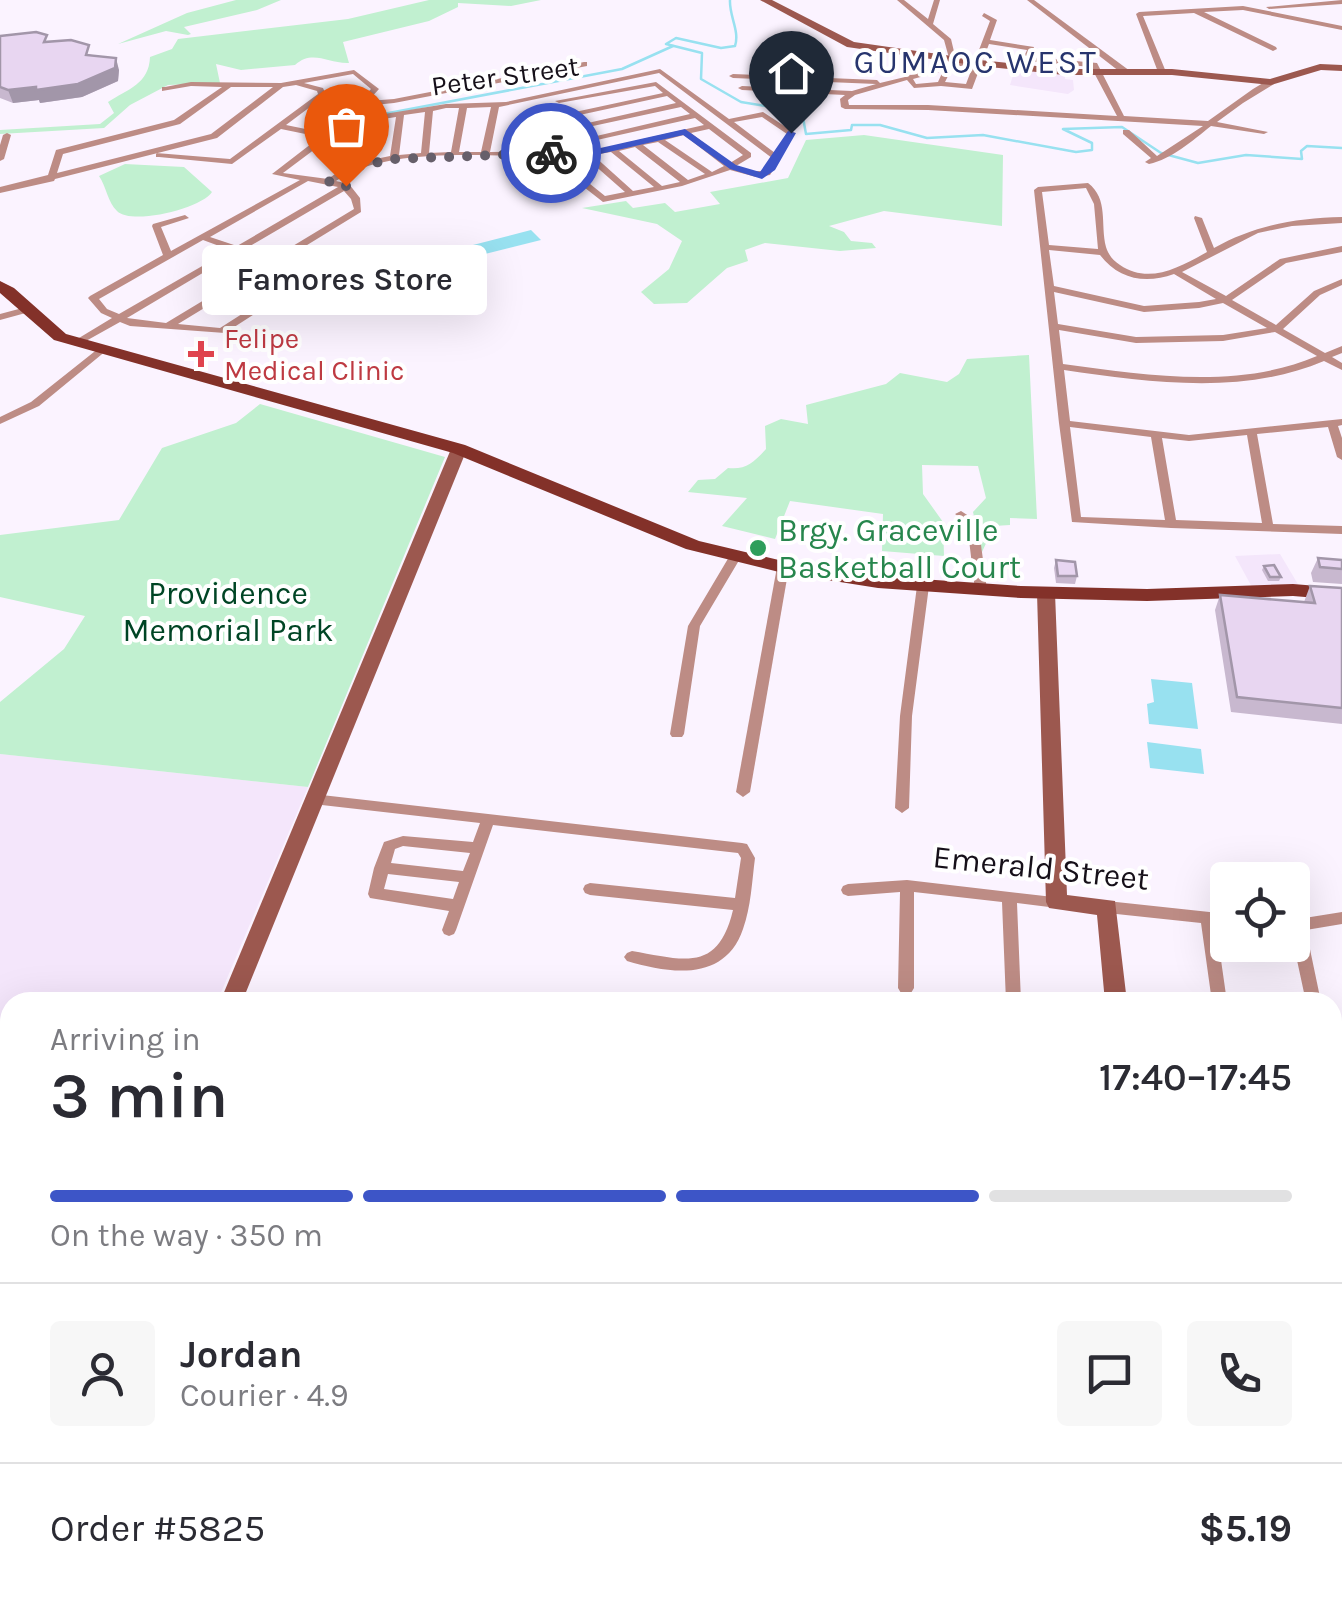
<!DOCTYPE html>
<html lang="en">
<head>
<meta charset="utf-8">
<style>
  :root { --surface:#fff; --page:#f7f7f7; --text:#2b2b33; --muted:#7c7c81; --line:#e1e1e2; --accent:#3d55c7 }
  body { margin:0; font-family:Karla,sans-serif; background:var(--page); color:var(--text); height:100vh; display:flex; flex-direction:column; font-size:38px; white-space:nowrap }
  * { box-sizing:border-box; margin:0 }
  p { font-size:32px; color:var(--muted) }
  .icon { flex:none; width:55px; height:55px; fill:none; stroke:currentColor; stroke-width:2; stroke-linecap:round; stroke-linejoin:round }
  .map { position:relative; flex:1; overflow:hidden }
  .panel { position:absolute; left:0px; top:992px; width:1342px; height:622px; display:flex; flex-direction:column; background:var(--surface); border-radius:30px 30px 0 0; box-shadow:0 10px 40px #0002 }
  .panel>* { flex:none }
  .buttons { position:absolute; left:1210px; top:862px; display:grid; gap:20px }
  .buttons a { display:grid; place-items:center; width:100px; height:100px; border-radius:10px; background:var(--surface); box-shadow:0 10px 40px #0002; font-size:50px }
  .pin { position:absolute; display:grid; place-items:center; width:85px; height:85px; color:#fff; margin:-102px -42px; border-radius:50% 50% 50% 0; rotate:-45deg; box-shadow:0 0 10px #0007 }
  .pin .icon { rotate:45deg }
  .courier { position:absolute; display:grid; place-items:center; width:100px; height:100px; margin:-50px; border:8px solid #3d55c7; border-radius:50%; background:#fff; color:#222; box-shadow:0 2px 12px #0007 }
  .bubble { position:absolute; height:70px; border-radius:10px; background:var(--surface); box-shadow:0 10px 40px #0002; font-size:32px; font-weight:600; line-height:70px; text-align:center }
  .overview em { font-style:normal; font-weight:600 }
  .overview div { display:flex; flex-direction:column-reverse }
  .overview { display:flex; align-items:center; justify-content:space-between; height:170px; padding:0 50px }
  h1 { font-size:65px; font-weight:600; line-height:75px }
  .bar { display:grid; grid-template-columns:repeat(4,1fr); gap:15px 10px; align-content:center; height:120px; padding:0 50px }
  .bar i { height:12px; border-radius:8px; background:var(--line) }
  .bar .active { background:var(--accent) }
  .bar p { grid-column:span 4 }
  .line { display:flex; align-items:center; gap:25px; padding:0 50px; border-top:2px solid var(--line) }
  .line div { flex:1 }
  .round { display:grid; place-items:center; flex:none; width:105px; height:105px; border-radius:10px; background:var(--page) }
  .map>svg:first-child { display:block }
  .built { fill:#f4e6fb }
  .green { fill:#c1f0d0 }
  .water { fill:#98e1f0 }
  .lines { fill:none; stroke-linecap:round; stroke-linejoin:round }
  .stream-far1 { stroke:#98e1f0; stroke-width:2.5 }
  .stream { stroke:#98e1f0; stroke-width:5 }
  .street { fill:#bd8c85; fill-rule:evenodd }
  .secondary { fill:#9c584f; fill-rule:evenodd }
  .primary { fill:#833129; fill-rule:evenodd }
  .wall { fill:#c8b8cf }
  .shaded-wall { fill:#a296a9 }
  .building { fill:#e8d6f1; stroke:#a296a9; stroke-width:2.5 }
  .route { fill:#3d55c7 }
  .done { stroke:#665f6a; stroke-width:10; stroke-dasharray:0 18 }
  .health-dot { fill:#e0444e; stroke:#fff; stroke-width:4 }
  .leisure-dot { fill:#2e9e5b; stroke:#fff; stroke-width:4 }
  .labels { text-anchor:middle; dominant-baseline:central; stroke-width:8; stroke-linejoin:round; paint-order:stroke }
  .far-street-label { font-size:28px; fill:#161019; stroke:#fff }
  .far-health-label { font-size:28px; fill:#be3a42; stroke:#fff; text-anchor:start }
  .far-quarter-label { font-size:32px; letter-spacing:2.5px; fill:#27356e; stroke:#fff }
  .leisure-label { font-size:32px; fill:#27864d; stroke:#fff; text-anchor:start }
  .park-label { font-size:32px; fill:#004525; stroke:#fff }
  .street-label { font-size:32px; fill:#161019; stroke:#fff }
</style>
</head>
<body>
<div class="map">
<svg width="1342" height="1613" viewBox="0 0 1342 1613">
  <rect width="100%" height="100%" fill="#fbf3ff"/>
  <!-- built -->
  <g class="built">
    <polygon points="1015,69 1065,73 1065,79 1073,80 1074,90 1068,94 1010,85"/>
    <polygon points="1280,554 1299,586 1253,589 1235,556"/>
    <polygon points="0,754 308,787 217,1002 10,1002 10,1089 0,1088"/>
    <polygon points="1333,1577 1342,1579 1342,1613 1133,1613 1132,1605 1332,1605"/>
  </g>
  <!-- green -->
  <g class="green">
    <polygon points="236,0 281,0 257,10 184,27 191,34 188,35 166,31 118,44 187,13"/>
    <path d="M429,0H541L511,6L458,3V7L429,21L343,42L349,63C328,64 313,49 295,65L241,70L216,64L220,83L168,85L130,105L104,128L0,134V130L100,124L114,113L108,102C128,89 149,84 150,57L172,49L178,39L348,19Z"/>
    <polygon points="864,135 1003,155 1002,226 884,211 829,226 844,232 851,241 872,243 876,248 840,251 765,243 745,250 748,261 727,268 687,303 654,304 641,292 669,269 682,241 657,224 582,208 626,201 633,208 665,203 675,212 720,204 710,192 788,178 806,140"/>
    <path d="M125,164L184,167L212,192C202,208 132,226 117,211C108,203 106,186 99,176Z"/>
    <path d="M1029,355L1037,519L1010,518V525L994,526L982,552L973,512L986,498L978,466L922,465L923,494L943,522L944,556L882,551L883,514L790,501L775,539L722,526L747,498L688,492L698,480L715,479L728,468C746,470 754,462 766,449L765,426L781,419L808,424L806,405L886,384L900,373L947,382L959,374L967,359Z"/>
    <polygon points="260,404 445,457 308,787 0,754 0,702 64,649 85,616 0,597 0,535 119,520 162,448 236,423"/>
  </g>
  <!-- water -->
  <g class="water">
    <polygon points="531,230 541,240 445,264 438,254"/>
    <polygon points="1151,679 1192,683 1198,729 1149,724 1147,704 1154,702"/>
    <polygon points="1147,742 1201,749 1204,774 1150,768"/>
  </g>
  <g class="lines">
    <!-- stream-far1 -->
    <g class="stream-far1">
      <path d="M730,0C729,16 740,31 735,46L721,48L676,38L666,44L702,53L701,79L741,102L802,112L806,134L851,130L852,125H880L927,138L983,135L1076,152L1092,150V143L1063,129L1122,127L1161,153L1198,163L1246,155L1302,159L1301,151L1307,146L1342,148"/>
      <polyline points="373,116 622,69 673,46"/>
    </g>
    <!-- stream -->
    <g class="stream">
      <polyline points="1332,1418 1342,1414"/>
      <polyline points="833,1613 844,1605"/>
    </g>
    <!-- street -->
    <g class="street">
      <polygon points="897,0 904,0 928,19 934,0 940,0 933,24 951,39 956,60 949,58 944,40"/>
      <polygon points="1027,0 1034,0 1130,71 1130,75 1124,75"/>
      <polygon points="1342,0 1342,4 1269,9 1266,7"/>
      <polygon points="1243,6 1342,26 1342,30 1243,10 1204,12 1276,47 1277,49 1273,51 1194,13 1143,16 1166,72 1162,74 1158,72 1136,14 1139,12"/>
      <path d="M984,13L997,20L990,40L1034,47L1031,57L1097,63L1124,116L1208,121L1253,89L1268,80H1274V84L1243,103L1217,122L1268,132L1264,134L1211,126C1192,141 1172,159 1149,164L1145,162L1151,158L1123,134V130H1129L1157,156L1203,126L928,110L845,109L841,107L840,99L845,95L742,90L738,88L742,86L852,91L876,84L733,78L729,76L733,74L877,80L880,83L905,77V74L911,75L971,59H974V63L952,68L945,82L966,84L990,21L982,16ZM989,44L1027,50L1023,59L1027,61L1091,67L1117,116L928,105H849L848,100L855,95L907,80L914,88L941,86L972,89ZM943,71L938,82L916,84L913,79Z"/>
      <path d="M584,62H587V66L394,103L364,106L347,125L283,173L328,179L338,172L322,161L328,151L378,115L446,104L506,102L660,69L729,119L763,112L795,133L770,175L756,177L730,170L682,186L603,202L557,166L556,157C492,157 389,145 336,181L349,184L360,198L361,212L281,261L309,271C333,256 363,246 389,256L388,258H354L331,265L225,333L130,326L120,322L77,346L74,345V341L112,318L101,313L88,298L90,296L163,255L152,226L153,224L185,215L189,218L161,227L171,251L300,180L272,174L320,137L281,129L232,164L159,157H156V153L230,159L318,94L317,91L296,85L283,87L217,138L55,179L54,181L0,193V187L48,175L56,150L174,120L222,87L191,86L162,91V87H165L191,82L281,83L354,70L379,89L368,101L394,99ZM659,73L772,158L764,171H747L736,166L751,157V153L656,82L555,101L559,103L655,86L663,93L575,112H534L530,114L534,116H575L667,96L676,103L579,125H524L520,127L524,129H579L681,107L690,114L588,138L512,139L508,141L512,143L588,142L695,118L704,125L591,151L490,152L499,107ZM353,74L371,89L341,121L325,133L286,125L326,95L323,88L304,83ZM231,87H273L211,134L57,173L63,154L180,124ZM491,107L481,152H459L467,108ZM446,108H459L451,152L429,153L433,111ZM425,112L421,153L399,155L404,115ZM396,117L390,156L366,161L371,128L383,119ZM762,117L787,134L775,153L734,122ZM709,129L743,155L730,163L691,133ZM362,134L357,164L343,169L330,160L334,155ZM684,135L724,166L712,172L665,140ZM658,142L705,174L688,180L643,145ZM635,147L680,182L662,186L619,151ZM611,152L654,187L633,191L593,155ZM584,156L625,192L605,196L564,163V157ZM308,181L338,187L237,246L210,237ZM344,191L351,199L354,209L273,258L245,249ZM203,240L230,250L119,314L107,309L99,299ZM238,252L267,262L166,323L127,318ZM275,265L303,275L220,328L178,324Z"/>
      <polygon points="7,133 11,135 4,159 0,161 0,145 3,135"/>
      <path d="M1088,183C1109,199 1100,224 1106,247C1109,256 1113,260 1120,265C1149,285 1180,267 1207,252L1194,218L1195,216L1202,218L1214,248C1255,225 1296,218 1342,217V223L1292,226L1258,233L1182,272L1226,296L1280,259L1342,246V252L1286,263L1232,300L1276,325L1314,291L1342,279V285L1320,295L1283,329L1325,353L1342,346V353L1332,357L1342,363V370L1324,361C1242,396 1148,382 1064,370L1070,421L1189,435L1342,419V425L1338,426L1342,438V460L1337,457L1328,427L1257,434L1273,524L1342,526V534L1171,528L1072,522L1059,423L1034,190L1038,187ZM1086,188L1094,204L1098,249L1049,245L1042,192ZM1049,250L1100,255C1119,280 1146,284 1174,274L1216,299L1199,302L1144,306L1054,286ZM1054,292L1144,312L1199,308L1223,303L1267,328L1223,335L1136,337L1058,324ZM1059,330L1136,343L1223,341L1275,332L1317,356C1238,390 1145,375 1063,364ZM1070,427L1151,437L1165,520L1081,517ZM1247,435L1262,523L1176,520L1162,438L1189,441Z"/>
      <polygon points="30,306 35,309 33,311 0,320 0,314"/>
      <polygon points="99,348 107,350 39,406 0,424 0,417 31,402"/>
      <polygon points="961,511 978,522 987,590 981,594 975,590 967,523 955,514"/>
      <polygon points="735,553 741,557 700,626 684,734 682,737 672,737 670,734 688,626 729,557"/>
      <polygon points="783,563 789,567 750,792 743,797 736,792 777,567"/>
      <polygon points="923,582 929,586 912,716 909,808 902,813 895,808 900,716 917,586"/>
      <path d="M313,794L742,843L747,844L755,858C752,881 751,907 743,929C725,982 671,974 627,961L624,957L627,953L632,951C684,960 718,973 733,910L590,895L585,893L583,889L585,885L590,883L735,898L741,858L738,853L493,825L456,930L454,934L449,936L444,934L442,930L449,911L370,898L368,894L374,868L384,842L403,836L473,842L480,823L313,804L306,799ZM403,846L470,853L463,871L391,863L395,849ZM388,874L459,882L453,899L384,889Z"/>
      <polygon points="907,880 1062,898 1064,902 1062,906 1057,908 1017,903 1021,1002 1006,1002 1002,902 914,892 914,988 911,993 906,994 901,993 898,988 900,892 848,896 843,894 841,890 843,886 848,884"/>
      <polygon points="1107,901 1228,914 1228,926 1216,925 1227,1002 1212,1002 1201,923 1107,913 1102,911 1100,907 1102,903"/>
      <polygon points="1342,912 1342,924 1306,930 1321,1002 1306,1002 1292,937 1292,920"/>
      <polygon points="1332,1094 1338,1096 1342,1110 1342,1157 1336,1154 1332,1143"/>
      <polygon points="0,1106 10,1107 10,1121 0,1120"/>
      <polygon points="0,1164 10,1166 10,1182 0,1180"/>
      <polygon points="0,1217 10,1219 10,1235 0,1233"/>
      <polygon points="0,1275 10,1277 10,1295 0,1293"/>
      <polygon points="10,1346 10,1376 7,1384 0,1386 0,1356 3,1348"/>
      <path d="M10,1490C10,1504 15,1523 0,1529C0,1515 0,1496 10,1490Z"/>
      <polygon points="10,1535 10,1559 0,1564 0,1540"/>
      <polygon points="0,1589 7,1592 10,1605 15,1605 18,1613 0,1613"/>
      <polygon points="77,1605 100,1605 103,1613 80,1613"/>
      <polygon points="175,1605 201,1605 198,1613 172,1613"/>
      <polygon points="255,1605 295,1605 292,1613 258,1613"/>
      <polygon points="642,1605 662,1605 661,1613 641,1613"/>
      <polygon points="959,1605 984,1605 981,1613 956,1613"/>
      <rect x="1111" y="1605" width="20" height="8"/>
    </g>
    <!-- secondary -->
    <g class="secondary">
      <polygon points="760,0 772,0 854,42 980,60 1064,69 1172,69 1270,79 1320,64 1342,65 1342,71 1321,70 1271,85 1172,75 1064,75 980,66 847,47"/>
      <polygon points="459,444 467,449 242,1002 220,1002 451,449"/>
      <polygon points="1046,587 1055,593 1067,895 1115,901 1127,1002 1105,1002 1097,915 1049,908 1046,902 1037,593"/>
      <polygon points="0,1393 10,1395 10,1423 0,1421"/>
    </g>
    <!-- primary -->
    <polygon class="primary" points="0,281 14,288 66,334 465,445 699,541 783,561 878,576 1021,586 1147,589 1293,584 1342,588 1342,600 1293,596 1147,601 1021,598 878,588 783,573 686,549 453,453 54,340 0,293"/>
  </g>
  <!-- wall -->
  <g class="wall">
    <polygon points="0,36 49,42 92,55 119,70 118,81 82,97 40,103 39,100 13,103 0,98"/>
    <polygon points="1318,558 1342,569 1342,584 1313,582 1311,573"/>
    <polygon points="1056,560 1077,576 1075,584 1056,583 1054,568"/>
    <polygon points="1264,566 1281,577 1279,581 1268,581 1262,570"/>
    <polygon points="1310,586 1342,588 1342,724 1231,712 1215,610 1220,595 1304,602"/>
    <polygon points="1039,1605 1090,1605 1091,1613 1039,1613"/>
  </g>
  <!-- shaded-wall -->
  <polygon class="shaded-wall" points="116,58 119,70 118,81 82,97 40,103 39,100 13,103 8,90"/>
  <!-- building -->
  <g class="building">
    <polygon points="36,32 47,35 44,42 71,40 89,45 86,55 116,58 115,68 78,84 36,90 36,87 8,90 0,87 0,36"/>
    <polygon points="1318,558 1342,560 1342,569 1320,567"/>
    <polygon points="1056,560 1075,562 1077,576 1058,576"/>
    <polygon points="1274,565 1281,577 1270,577 1264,566"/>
    <polygon points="1310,586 1342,588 1342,708 1237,697 1220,595 1315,603"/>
    <polygon points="1044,1605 1090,1605 1091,1613 1045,1613"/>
  </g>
  <!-- route -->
  <polygon class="route" points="685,129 736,165 760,172 788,131 796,133 775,170 762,179 730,169 683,135 587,157 546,153 587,151"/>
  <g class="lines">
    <!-- done -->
    <polyline class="done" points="346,186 329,182 340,170 394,159 551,153"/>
  </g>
  <!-- markers -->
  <path class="health-dot" d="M196 339h10v10h10v10h-10v10h-10v-10h-10v-10h10z"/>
  <circle class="leisure-dot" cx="758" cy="548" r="10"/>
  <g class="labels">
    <!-- far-street labels -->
    <g class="far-street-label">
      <text transform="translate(505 76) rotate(-8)">Peter Street</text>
    </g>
    <!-- far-health labels -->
    <g class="far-health-label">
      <text x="224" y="338">Felipe<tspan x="224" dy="32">Medical Clinic</tspan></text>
    </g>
    <!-- far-quarter labels -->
    <g class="far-quarter-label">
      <text x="976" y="62">GUMAOC WEST</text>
    </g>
    <!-- leisure labels -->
    <g class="leisure-label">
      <text x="778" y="530">Brgy. Graceville<tspan x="778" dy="37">Basketball Court</tspan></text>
    </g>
    <!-- park labels -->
    <g class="park-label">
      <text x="228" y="593">Providence<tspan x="228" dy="37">Memorial Park</tspan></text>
    </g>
    <!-- street labels -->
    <g class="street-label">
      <text transform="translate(1041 868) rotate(6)">Emerald Street</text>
    </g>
  </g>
</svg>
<div class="buttons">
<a><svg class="icon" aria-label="locate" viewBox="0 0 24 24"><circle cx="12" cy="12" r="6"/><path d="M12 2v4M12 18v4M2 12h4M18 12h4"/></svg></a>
</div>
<div class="pin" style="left:346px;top:186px;background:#ea580c"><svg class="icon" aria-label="bag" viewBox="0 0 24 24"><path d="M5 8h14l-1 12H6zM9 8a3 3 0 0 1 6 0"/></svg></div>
<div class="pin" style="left:791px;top:133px;background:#1f2937"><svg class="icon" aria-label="home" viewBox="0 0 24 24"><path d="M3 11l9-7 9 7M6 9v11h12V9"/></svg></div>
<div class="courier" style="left:551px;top:153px"><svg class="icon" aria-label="bike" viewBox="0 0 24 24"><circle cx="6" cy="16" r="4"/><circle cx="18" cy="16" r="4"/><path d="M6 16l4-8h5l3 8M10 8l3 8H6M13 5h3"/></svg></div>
<div class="bubble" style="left:202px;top:245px;width:285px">Famores Store</div>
<section class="panel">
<div class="overview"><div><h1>3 min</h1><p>Arriving in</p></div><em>17:40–17:45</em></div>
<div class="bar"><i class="active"></i><i class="active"></i><i class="active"></i><i></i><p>On the way · 350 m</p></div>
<div class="line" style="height:180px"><a class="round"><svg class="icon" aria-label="person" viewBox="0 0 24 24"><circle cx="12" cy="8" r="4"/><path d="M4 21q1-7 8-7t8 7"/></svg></a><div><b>Jordan</b><p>Courier · 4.9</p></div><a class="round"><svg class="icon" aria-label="chat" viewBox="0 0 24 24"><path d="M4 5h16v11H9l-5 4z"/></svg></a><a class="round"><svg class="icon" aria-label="phone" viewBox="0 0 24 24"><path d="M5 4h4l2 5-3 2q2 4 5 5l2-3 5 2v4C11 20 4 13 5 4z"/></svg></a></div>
<div class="line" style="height:130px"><div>Order #5825</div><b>$5.19</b></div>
</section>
</div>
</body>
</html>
